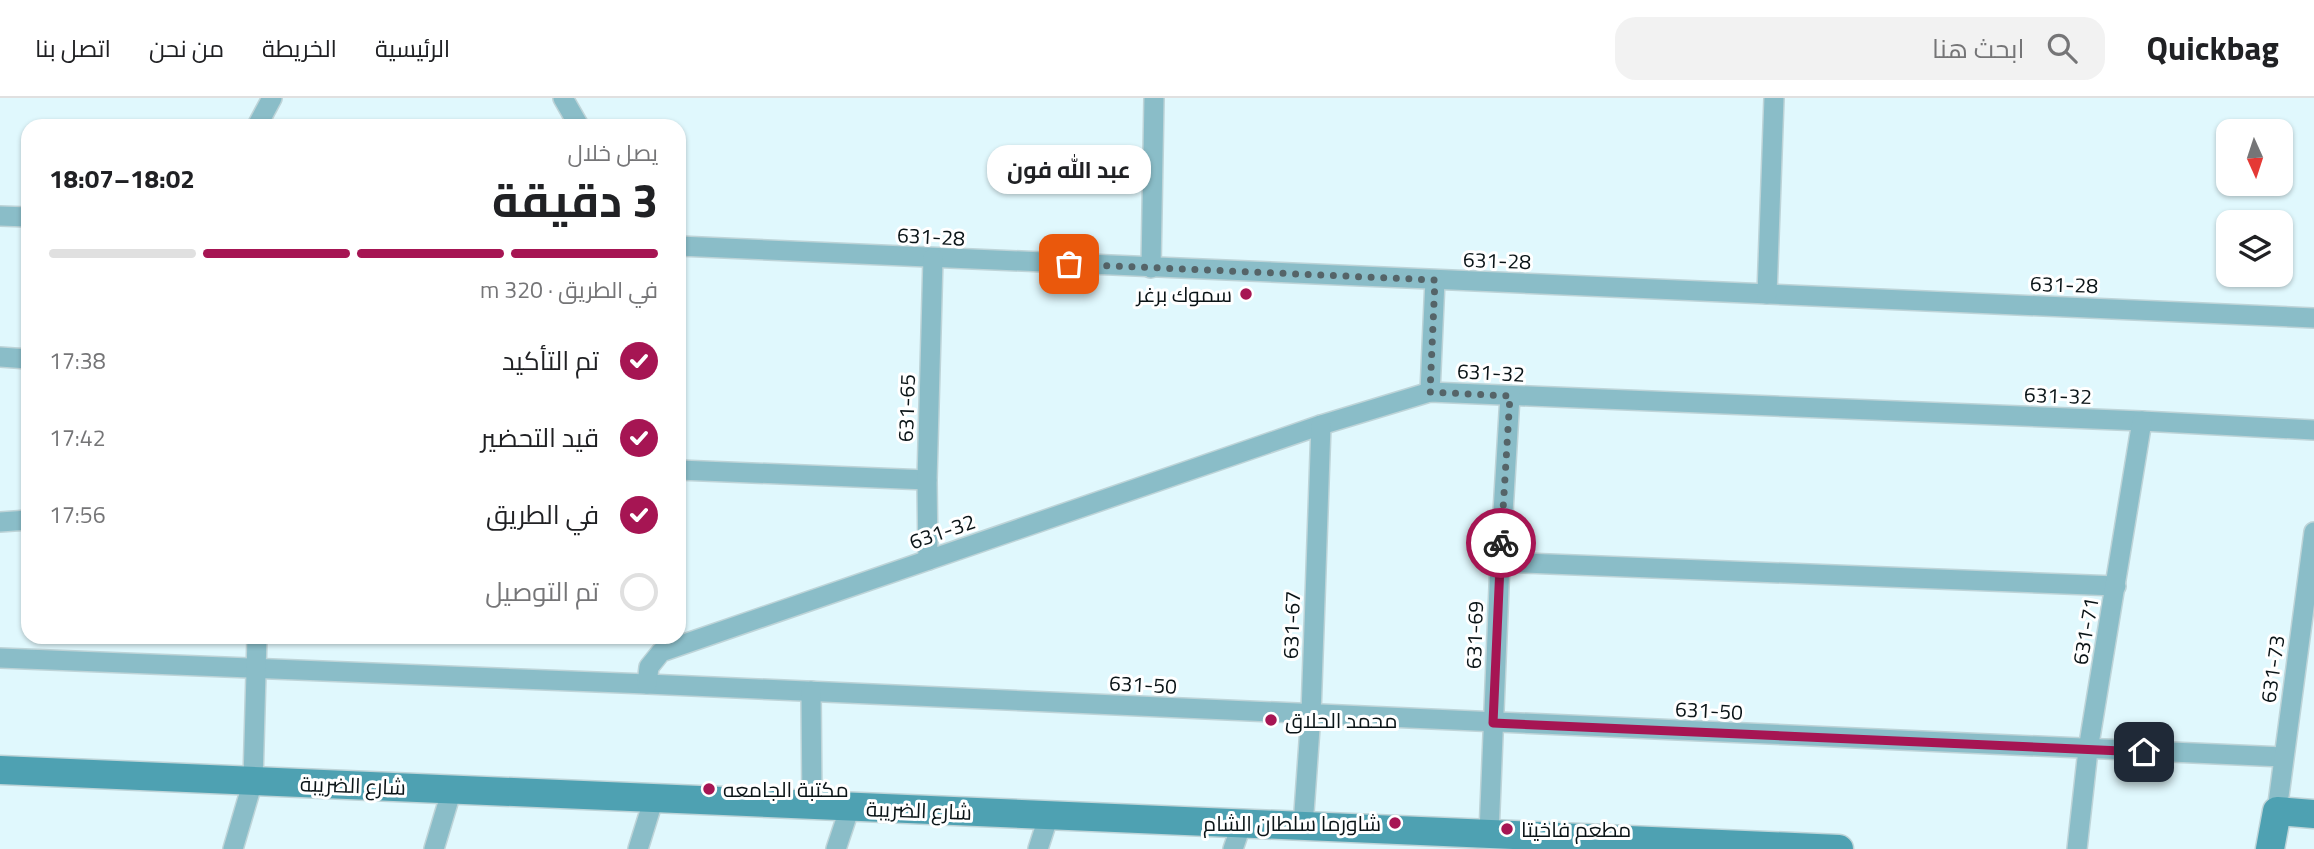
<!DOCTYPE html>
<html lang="ar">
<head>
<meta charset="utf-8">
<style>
  :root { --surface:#fff; --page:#f2f2f2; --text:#202124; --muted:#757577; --line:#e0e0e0; --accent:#a61553 }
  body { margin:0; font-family:"Titillium Web",Cairo,sans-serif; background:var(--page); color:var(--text); direction:rtl; height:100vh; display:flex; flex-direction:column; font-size:26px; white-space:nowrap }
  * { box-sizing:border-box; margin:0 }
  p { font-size:23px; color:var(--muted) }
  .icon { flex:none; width:38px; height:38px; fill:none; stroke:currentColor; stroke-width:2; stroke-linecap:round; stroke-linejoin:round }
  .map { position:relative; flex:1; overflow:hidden; direction:ltr }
  .side { position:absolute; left:21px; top:21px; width:665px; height:525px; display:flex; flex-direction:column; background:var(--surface); border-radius:21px; box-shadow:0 2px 5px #0004; direction:rtl }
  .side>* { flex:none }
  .needle { width:46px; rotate:177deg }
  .fabs { position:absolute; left:2216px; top:21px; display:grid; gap:14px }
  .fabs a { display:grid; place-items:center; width:77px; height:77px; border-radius:14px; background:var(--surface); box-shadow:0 2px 5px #0004; font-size:35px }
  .pin { position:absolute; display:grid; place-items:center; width:60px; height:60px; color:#fff; margin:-30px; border-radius:14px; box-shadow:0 4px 10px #0006 }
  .courier { position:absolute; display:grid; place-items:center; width:70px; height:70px; margin:-35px; border:5px solid #a61553; border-radius:50%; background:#fff; color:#222; box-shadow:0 2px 9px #0007 }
  .bubble { position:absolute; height:49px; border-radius:21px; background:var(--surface); box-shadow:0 2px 5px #0004; font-size:23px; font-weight:700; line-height:49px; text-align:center; direction:rtl }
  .head em { font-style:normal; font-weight:700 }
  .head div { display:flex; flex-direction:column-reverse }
  .head { display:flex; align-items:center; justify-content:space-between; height:119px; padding:0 28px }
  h1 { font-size:46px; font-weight:700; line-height:52px }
  .bar { display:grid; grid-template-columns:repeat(4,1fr); gap:10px 7px; align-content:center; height:84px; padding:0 28px }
  .bar i { height:9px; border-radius:5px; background:var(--line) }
  .bar .current { background:var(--accent) }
  .bar p { grid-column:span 4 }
  ol { padding:0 28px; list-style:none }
  li { display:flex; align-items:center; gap:21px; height:77px }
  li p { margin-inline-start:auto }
  li .icon { padding:7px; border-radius:50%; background:var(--accent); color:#fff; stroke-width:4 }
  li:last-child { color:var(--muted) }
  li i { width:38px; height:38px; border:4px solid var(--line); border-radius:50% }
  header { display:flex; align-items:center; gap:42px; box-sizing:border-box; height:98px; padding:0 35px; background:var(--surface); border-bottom:2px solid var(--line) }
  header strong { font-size:33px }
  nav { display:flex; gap:38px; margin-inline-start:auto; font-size:24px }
  .search { width:490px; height:63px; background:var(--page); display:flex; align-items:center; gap:18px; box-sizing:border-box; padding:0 24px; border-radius:21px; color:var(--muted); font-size:26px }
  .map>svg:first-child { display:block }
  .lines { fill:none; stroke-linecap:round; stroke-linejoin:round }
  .street-casing { stroke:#bed4d8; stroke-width:22 }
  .secondary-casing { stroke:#bed4d8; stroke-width:31 }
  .street { stroke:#8abdc8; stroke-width:19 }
  .secondary { stroke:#4ea1b2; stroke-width:28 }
  .done { stroke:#556468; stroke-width:7; stroke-dasharray:0 12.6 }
  .route { stroke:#a61553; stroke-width:9 }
  .poi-dot { fill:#a61553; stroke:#fff; stroke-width:2.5 }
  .labels { text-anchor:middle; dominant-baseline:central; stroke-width:6; stroke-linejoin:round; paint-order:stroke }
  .street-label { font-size:21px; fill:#0a1417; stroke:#fff }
  .poi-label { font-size:21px; fill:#0a1417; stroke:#fff; text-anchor:start }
</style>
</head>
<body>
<header>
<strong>Quickbag</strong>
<div class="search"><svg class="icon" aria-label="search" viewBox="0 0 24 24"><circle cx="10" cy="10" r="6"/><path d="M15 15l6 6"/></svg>ابحث هنا</div>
<nav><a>الرئيسية</a><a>الخريطة</a><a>من نحن</a><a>اتصل بنا</a></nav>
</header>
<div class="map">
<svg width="2314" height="751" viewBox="0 0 2314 751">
  <rect width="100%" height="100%" fill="#e0f8fd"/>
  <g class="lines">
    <!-- street casing -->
    <g class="street-casing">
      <g id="street">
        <polyline points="563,0 579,28"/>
        <polyline points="257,28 272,0"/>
        <polyline points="0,118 28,119"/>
        <polyline points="679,148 2314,220"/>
        <polyline points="1151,170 1154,0"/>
        <polyline points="1767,196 1774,0"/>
        <polyline points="0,259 28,261"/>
        <polyline points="1430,294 1435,182"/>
        <polyline points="679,372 927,382"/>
        <polyline points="0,424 28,422"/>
        <polyline points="928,462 927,382 933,160"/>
        <polyline points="1500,464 2116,488"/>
        <polyline points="0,560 647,586 2283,659"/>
        <polyline points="647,586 649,569 661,554 1321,327 1430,294 2142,323 2314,332"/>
        <polyline points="811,593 812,707"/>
        <polyline points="2277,713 2314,434"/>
        <polyline points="1303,728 1311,616 1321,327"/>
        <polyline points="1489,736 1500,464 1510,298"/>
        <polyline points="233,751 253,683 257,539"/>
        <polyline points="434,751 452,691"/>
        <polyline points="638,751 654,700"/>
        <polyline points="836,751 850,709"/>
        <polyline points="1038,751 1049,717"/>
        <polyline points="1233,751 1242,725"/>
        <polyline points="2077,751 2088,652 2142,323"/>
      </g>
    </g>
    <!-- secondary casing -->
    <g class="secondary-casing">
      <g id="secondary">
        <polyline points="0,672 1839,751"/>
        <polyline points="2270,751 2277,713 2314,716"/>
      </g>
    </g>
    <!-- street -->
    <use href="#street" class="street"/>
    <!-- secondary -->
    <use href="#secondary" class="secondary"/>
  </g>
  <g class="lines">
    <!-- done -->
    <polyline class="done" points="1069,166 1435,182 1430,294 1510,298 1501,445"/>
    <!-- route -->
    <polyline class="route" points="1501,445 1493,625 2144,654"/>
  </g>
  <!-- markers -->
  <g class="poi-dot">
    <circle cx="1246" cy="196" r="7"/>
    <circle cx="1271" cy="622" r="7"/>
    <circle cx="709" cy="691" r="7"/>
    <circle cx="1395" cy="725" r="7"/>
    <circle cx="1507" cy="731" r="7"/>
  </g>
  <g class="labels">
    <!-- street labels -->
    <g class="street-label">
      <text transform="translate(931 138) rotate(3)">631-28</text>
      <text transform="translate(1497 162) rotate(2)">631-28</text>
      <text transform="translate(2064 186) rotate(2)">631-28</text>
      <text transform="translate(1491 274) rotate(3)">631-32</text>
      <text transform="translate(2058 297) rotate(2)">631-32</text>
      <text transform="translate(906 310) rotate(-88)">631-65</text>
      <text transform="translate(942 433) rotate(-19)">631-32</text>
      <text transform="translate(1291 527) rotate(-88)">631-67</text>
      <text transform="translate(2085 533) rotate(-80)">631-71</text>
      <text transform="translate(1474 537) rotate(-88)">631-69</text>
      <text transform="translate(2272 571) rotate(-82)">631-73</text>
      <text transform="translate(1143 586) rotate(3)">631-50</text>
      <text transform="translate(1709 612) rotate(3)">631-50</text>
      <text transform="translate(353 687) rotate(2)">شارع الضريبة</text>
      <text transform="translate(919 712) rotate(2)">شارع الضريبة</text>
    </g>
    <!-- poi labels -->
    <g class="poi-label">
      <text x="1232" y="196" text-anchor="end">سموك برغر</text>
      <text x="1285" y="622">محمد الحلاق</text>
      <text x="723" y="691">مكتبة الجامعه</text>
      <text x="1381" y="725" text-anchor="end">شاورما سلطان الشام</text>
      <text x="1521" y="731">مطعم فاخيتا</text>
    </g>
  </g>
</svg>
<div class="fabs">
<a><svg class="needle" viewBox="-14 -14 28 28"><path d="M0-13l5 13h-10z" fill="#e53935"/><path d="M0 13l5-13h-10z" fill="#757577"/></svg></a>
<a><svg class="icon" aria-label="layers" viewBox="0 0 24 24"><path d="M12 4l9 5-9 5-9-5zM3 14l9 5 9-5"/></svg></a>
</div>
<div class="pin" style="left:1069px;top:166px;background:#ea580c"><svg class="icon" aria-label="bag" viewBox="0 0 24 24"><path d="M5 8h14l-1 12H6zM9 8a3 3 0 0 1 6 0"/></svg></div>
<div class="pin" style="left:2144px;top:654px;background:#1f2937"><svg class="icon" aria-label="home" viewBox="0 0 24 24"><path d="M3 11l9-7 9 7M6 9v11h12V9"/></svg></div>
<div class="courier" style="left:1501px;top:445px"><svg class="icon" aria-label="bike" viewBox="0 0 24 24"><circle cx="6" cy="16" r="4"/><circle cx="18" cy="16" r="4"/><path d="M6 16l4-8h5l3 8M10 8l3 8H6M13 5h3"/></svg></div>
<div class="bubble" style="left:987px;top:47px;width:164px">عبد الله فون</div>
<section class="side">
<div class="head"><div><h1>3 دقيقة</h1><p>يصل خلال</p></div><em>18:02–18:07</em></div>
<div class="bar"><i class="current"></i><i class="current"></i><i class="current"></i><i></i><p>في الطريق · 320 m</p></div>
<ol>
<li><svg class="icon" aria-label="check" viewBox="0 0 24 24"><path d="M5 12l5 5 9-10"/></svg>تم التأكيد<p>17:38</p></li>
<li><svg class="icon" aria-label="check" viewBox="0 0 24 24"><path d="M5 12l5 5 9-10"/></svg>قيد التحضير<p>17:42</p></li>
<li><svg class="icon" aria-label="check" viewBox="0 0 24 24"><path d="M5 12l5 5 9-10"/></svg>في الطريق<p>17:56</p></li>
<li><i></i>تم التوصيل</li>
</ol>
</section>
</div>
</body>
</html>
